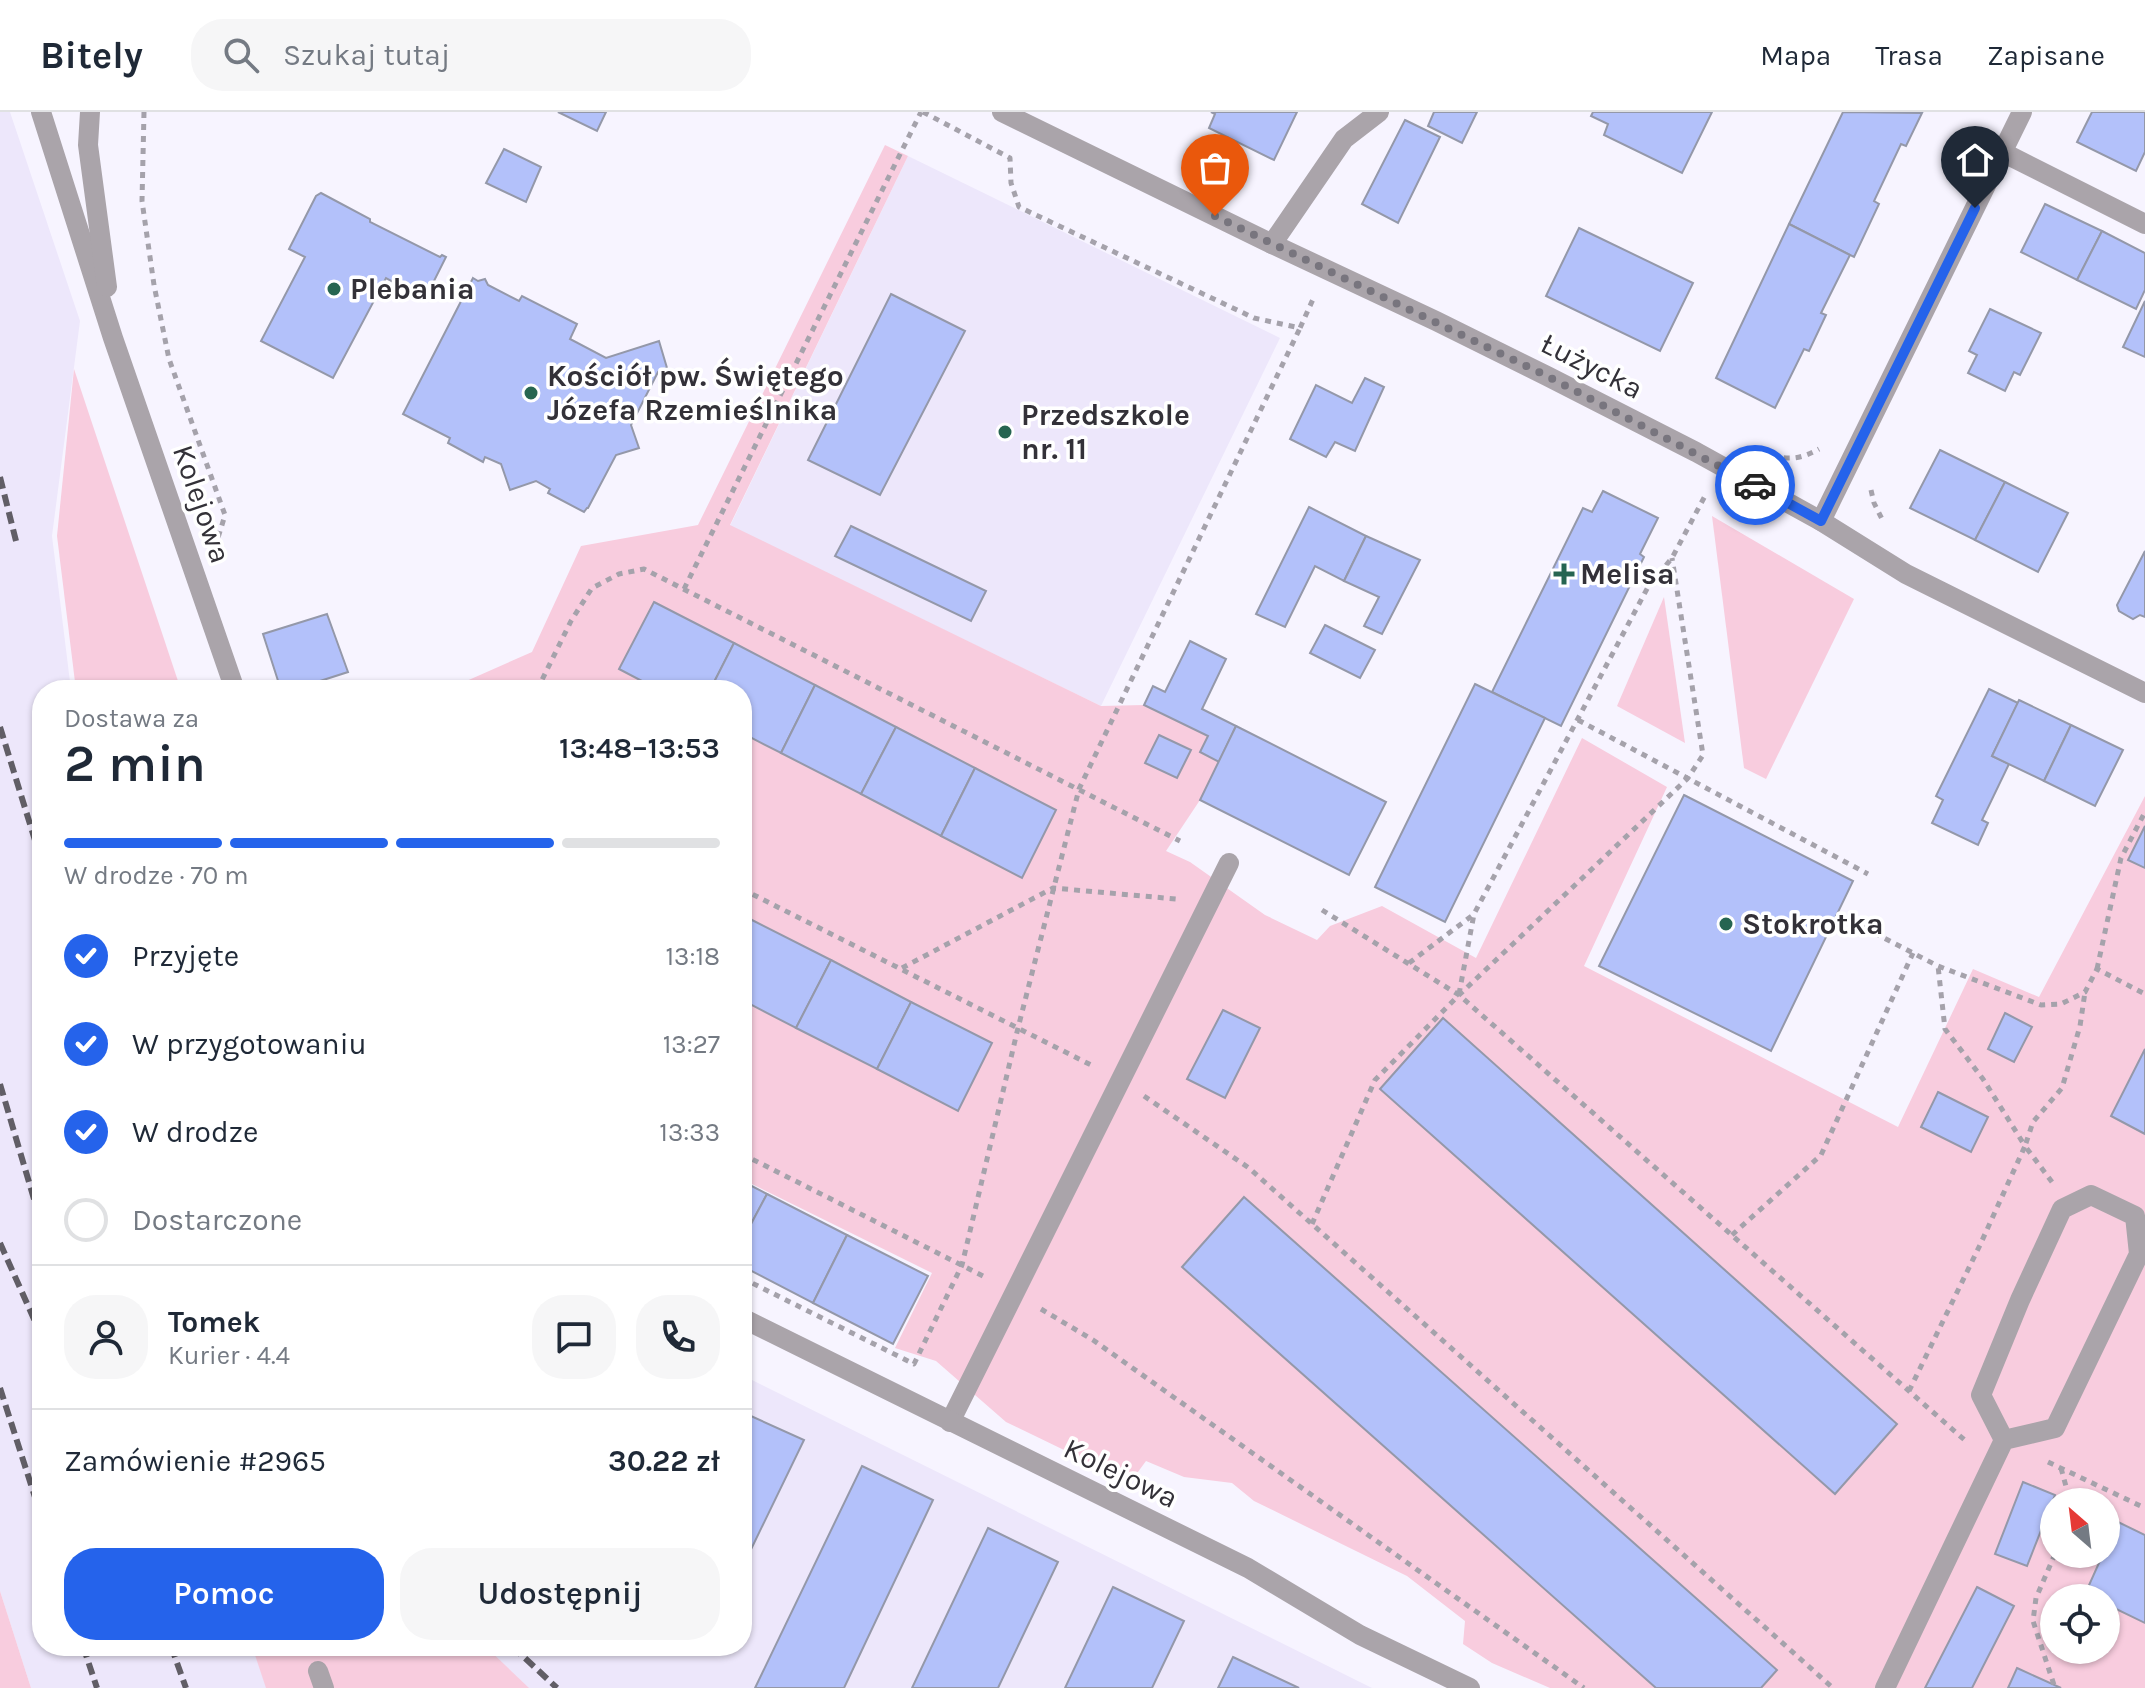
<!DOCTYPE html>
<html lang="pl">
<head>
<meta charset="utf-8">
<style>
  :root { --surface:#fff; --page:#f6f6f7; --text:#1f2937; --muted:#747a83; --line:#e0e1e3; --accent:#2563eb }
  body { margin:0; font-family:Karla,sans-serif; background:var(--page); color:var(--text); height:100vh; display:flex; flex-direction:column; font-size:30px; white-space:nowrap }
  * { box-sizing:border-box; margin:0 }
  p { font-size:26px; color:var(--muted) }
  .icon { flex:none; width:44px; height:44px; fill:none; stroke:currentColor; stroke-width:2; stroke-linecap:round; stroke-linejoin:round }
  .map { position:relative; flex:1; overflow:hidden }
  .details { position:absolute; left:32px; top:568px; width:720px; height:976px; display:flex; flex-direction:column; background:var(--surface); border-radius:32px; box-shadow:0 2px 6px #0004 }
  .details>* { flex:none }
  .needle { width:52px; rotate:332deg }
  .tools { position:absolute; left:2040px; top:1376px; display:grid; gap:16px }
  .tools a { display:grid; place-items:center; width:80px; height:80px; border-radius:50%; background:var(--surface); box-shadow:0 2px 6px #0004; font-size:40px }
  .pin { position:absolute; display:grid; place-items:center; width:68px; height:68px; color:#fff; margin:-82px -34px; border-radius:50% 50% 50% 0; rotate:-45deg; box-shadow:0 0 8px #0007 }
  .pin .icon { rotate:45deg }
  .courier { position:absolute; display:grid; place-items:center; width:80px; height:80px; margin:-40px; border:6px solid #2563eb; border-radius:50%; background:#fff; color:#222; box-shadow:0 2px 10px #0007 }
  .summary em { font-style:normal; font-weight:600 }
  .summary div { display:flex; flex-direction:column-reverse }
  .summary { display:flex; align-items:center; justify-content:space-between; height:136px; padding:0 32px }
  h1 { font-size:52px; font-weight:600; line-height:60px }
  .bar { display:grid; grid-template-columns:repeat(4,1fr); gap:12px 8px; align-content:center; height:96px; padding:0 32px }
  .bar i { height:10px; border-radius:6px; background:var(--line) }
  .bar .current { background:var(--accent) }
  .bar p { grid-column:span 4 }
  .line { display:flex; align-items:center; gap:20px; padding:0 32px; border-top:2px solid var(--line) }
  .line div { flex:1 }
  .round { display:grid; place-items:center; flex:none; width:84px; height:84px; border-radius:32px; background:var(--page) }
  ol { padding:0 32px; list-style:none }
  li { display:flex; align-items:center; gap:24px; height:88px }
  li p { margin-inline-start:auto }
  li .icon { padding:8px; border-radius:50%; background:var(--accent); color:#fff; stroke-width:4 }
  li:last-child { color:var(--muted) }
  li i { width:44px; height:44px; border:4px solid var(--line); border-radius:50% }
  .primary-button { display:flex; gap:16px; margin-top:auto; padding:16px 32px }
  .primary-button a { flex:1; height:92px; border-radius:32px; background:var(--accent); color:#fff; font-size:32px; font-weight:600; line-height:92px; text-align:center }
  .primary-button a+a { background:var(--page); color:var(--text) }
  header { display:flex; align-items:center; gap:48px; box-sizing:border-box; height:112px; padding:0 40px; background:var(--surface); border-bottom:2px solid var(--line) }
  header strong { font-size:38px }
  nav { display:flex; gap:44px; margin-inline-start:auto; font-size:28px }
  .search { width:560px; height:72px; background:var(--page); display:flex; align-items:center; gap:20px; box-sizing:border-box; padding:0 28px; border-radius:32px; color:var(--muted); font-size:30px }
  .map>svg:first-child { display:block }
  .built { fill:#ede7fb }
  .green { fill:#f8ccde; fill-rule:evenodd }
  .building { fill:#b3c1fa; stroke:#9498a9; stroke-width:2 }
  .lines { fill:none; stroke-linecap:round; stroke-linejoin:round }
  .path { stroke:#a5a2ab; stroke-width:5; stroke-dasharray:6 6; stroke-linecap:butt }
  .service { stroke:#aaa4aa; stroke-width:20 }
  .minor { stroke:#aaa4aa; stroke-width:20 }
  .rail { stroke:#615e66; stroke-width:6; stroke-dasharray:12 6; stroke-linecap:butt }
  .done { stroke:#78757e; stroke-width:8; stroke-dasharray:0 14.4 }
  .route { stroke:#2563eb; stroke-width:10 }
  .poi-dot { fill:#266551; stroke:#fff; stroke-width:3 }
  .labels { text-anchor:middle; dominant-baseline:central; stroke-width:7; stroke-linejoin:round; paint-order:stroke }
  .poi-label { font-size:30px; font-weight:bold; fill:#333138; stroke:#fff; text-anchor:start }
  .street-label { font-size:30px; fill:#333138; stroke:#fff }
</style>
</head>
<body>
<header>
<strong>Bitely</strong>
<div class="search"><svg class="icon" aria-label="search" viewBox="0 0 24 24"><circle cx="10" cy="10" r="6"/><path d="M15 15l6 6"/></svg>Szukaj tutaj</div>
<nav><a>Mapa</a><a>Trasa</a><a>Zapisane</a></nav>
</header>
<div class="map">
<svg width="2145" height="1576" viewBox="0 0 2145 1576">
  <rect width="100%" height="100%" fill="#f7f4ff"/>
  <!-- built -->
  <g class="built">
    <polygon points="0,0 10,0 80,209 52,424 71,578 42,578 42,1534 742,1534 742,1263 1372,1576 31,1576 0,1479"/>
    <polygon points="908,44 1280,226 1101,594 730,414"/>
  </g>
  <!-- green -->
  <g class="green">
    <path d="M885,33L908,44L730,413L1101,594L1144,593L1208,624L1200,640L1219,650L1200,688L1166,739L1190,750L1265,803L1317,828L1330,814L1382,794L1476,846L1582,626L1667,675L1584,854L1898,1015L1973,857L2039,885L2145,684V1576H1550L1492,1551L1463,1532L1465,1509L1407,1464L1254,1389L1232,1371L1184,1365L1146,1349L1135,1364L1126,1368L1006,1310L936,1249L895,1236L932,1161L742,1067V578H446L532,540L581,434L698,413ZM2054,1390H2106V1442H2054ZM2054,1486H2106V1538H2054Z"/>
    <polygon points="74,257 181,578 76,578 57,424"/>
    <polygon points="1712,404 1854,487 1766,667 1744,656"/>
    <polygon points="1664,485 1685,631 1617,594"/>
    <polygon points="0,1479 31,1576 0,1576"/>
    <polygon points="252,1534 485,1534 529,1576 266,1576"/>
  </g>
  <!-- building -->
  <g class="building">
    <polygon points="558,0 606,0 597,19"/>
    <polygon points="1211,0 1297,0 1274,48 1209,16 1215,2"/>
    <polygon points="1434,0 1477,0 1462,31 1428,14"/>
    <polygon points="1593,0 1712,0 1682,61 1604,23 1608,12 1591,4"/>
    <polygon points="1843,0 1922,1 1906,34 1901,32 1874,89 1879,92 1854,145 1789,112"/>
    <polygon points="2092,0 2145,0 2145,40 2136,59 2077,30"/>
    <polygon points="1405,8 1440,25 1398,111 1362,92"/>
    <polygon points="504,37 541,55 526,90 486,71"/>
    <polygon points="321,81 370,107 370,110 440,145 442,143 446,145 425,187 386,166 333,266 261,229 305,145 289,137 316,84"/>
    <polygon points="2045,92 2102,119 2077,168 2021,140"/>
    <polygon points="1789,112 1850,143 1821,201 1826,203 1809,239 1804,237 1775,296 1716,266"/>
    <polygon points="1579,116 1693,171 1660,239 1546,184"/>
    <polygon points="2102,119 2145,141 2145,178 2136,197 2077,168"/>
    <polygon points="473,166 478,169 485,167 488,173 519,189 522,184 577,212 570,227 606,246 659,229 667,256 658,260 631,313 639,336 616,343 588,396 587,396 584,400 548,381 550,377 536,369 510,378 501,352 485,345 483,350 448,331 450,326 403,302"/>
    <polygon points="891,182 965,219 880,383 808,348"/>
    <polygon points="2145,189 2145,245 2123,235"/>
    <polygon points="1990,197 2041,221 2020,263 2014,260 2005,279 1968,261 1977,243 1969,239"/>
    <polygon points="1365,266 1384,275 1355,339 1335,330 1326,345 1290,327 1316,273 1352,291"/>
    <polygon points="1940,338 2005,370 1975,428 1910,396"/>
    <polygon points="2005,370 2068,401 2038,460 1975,428"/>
    <polygon points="1603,379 1658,406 1640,442 1644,445 1561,614 1492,580 1583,396 1592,400"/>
    <polygon points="1309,395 1366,424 1344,469 1315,454 1285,515 1256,502"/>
    <polygon points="851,414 986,479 971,509 835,444"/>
    <polygon points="1366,424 1420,448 1382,522 1364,514 1379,485 1344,469"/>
    <polygon points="2145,439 2145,505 2140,503 2133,507 2119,499 2117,493"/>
    <polygon points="654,490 734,531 710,578 659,578 619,557"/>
    <polygon points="327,502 348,560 292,578 281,578 263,522"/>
    <polygon points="1325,513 1375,538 1360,566 1310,541"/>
    <polygon points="1190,529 1226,547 1202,597 1236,614 1219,650 1200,640 1208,624 1144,593 1153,574 1165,580"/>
    <polygon points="734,531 815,573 781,641 742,621 742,578 710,578"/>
    <polygon points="1475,572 1545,606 1445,810 1375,775"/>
    <polygon points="815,573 896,615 861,682 781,641"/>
    <polygon points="1989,577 2018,591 1992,644 2009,652 1982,708 1988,711 1978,733 1932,711 1943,688 1936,684"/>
    <polygon points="2019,588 2071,613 2044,669 1992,644"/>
    <polygon points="2071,613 2123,638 2095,694 2044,669"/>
    <polygon points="1236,614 1386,690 1349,763 1200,688"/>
    <polygon points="896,615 975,656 941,724 861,682"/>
    <polygon points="1159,623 1191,638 1177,666 1145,651"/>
    <polygon points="975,656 1056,698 1022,766 941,724"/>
    <polygon points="1684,683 1853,769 1771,939 1599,854"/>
    <polygon points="2145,714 2145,756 2128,748"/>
    <polygon points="750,807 831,848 796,916 742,888 742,823"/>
    <polygon points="831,848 911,890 877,957 796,916"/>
    <polygon points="911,890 992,931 958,999 877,957"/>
    <polygon points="1223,898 1260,916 1225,986 1187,967"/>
    <polygon points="2005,901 2032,915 2014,950 1988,937"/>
    <polygon points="1443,906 1897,1312 1835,1382 1380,977"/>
    <polygon points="2145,937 2145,1022 2111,1004"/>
    <polygon points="1938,980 1988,1005 1971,1040 1921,1015"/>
    <polygon points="742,1069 767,1082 742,1129"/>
    <polygon points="767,1082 847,1123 813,1191 742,1154 742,1129"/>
    <polygon points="1244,1085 1777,1558 1761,1576 1656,1576 1182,1155"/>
    <polygon points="847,1123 928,1164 893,1232 813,1191"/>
    <polygon points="742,1300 804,1328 742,1456"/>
    <polygon points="862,1354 933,1388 844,1576 755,1576"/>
    <polygon points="2023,1370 2055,1383 2027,1454 1995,1442"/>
    <polygon points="2118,1410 2145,1423 2145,1511 2106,1492 2106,1486 2092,1486 2085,1482 2103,1442 2106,1442 2106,1436"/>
    <polygon points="988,1416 1058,1450 998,1576 912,1576"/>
    <polygon points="1113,1475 1184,1509 1152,1576 1065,1576"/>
    <polygon points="1977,1475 2014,1494 1972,1576 1925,1576"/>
    <polygon points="1233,1545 1299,1576 1218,1576"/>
    <polygon points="2017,1556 2061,1576 2008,1576"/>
  </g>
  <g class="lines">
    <!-- path -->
    <g class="path">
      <polyline points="144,0 142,89 154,173 169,247 225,403 217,429"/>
      <polyline points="923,0 1010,46 1011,71 1019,95 1254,206 1300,216 1314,185"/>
      <path d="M1772,343C1789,349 1803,346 1819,337"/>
      <polyline points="1871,378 1874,391 1883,409"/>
      <polyline points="684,477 921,0"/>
      <polyline points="537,578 571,509 592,476 619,462 644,457 1180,729"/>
      <polyline points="1578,608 1868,762"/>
      <polyline points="742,777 1095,955"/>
      <polyline points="1322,798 1459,883 1968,1331"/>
      <polyline points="1853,810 1938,854 2041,893 2061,892 2085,880 2097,857 2145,882"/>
      <polyline points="1409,851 1473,803"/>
      <polyline points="902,856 1053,776 1176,787"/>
      <polyline points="2097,857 2121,746 2145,700"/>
      <polyline points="1459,882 1474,802 1648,475 1672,446 1706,382"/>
      <polyline points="1144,984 1249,1056 1833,1576"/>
      <polyline points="742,1042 987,1166"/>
      <polyline points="2052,1070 2025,1034 2033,1010 2062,976 2080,914 2085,880"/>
      <polyline points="1312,1112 1375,968 1459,883 1688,666 1703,643 1672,446"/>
      <polyline points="1732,1123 1821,1043 1913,841"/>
      <polyline points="742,1166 914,1252 962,1153 1018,916 1079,677 1300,216"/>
      <polyline points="1041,1197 1093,1228 1584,1576"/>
      <polyline points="1909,1279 1980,1133 2025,1034 1983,967 1945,917 1938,854"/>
      <polyline points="2048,1350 2145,1396"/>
      <polyline points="2061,1356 2067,1378 2066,1390"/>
      <polyline points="2055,1442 2036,1486 2033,1509 2055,1576"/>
    </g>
    <!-- service -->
    <g class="service">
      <polyline points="2002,40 2145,112"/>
      <polyline points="950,1310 1229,751"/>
      <polyline points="318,1559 324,1576"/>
      <polyline points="1885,1576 2004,1328 2055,1316 2139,1142 2135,1104 2091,1083 2062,1097 2020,1188 1981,1283 2004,1328"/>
    </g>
    <!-- minor -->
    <g class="minor">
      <polyline points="41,0 113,226 235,578"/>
      <polyline points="90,0 88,33 107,175"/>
      <polyline points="1002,0 1272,132 1436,209 1547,264 1696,340 1821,409 1906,462 2145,581"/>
      <polyline points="1272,132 1344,27 1379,0"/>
      <polyline points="1821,409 2022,0"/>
      <polyline points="742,1206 1248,1456 1360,1523 1470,1576"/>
    </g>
    <!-- rail -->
    <g class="rail">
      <polyline points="0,365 17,433"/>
      <polyline points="0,615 42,751"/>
      <polyline points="0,972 42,1114"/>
      <polyline points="0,1131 42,1225"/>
      <polyline points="0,1276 42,1407"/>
      <polyline points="83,1534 97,1576"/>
      <polyline points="171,1534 186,1576"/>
      <polyline points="512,1534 557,1576"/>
    </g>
  </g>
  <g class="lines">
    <!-- done -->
    <polyline class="done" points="1215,104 1547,264 1755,373"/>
    <!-- route -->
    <polyline class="route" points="1755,373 1821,409 1975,96"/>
  </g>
  <!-- markers -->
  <g class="poi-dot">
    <circle cx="334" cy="177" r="8"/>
    <circle cx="531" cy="281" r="8"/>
    <circle cx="1005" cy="320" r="8"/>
    <path d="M1560 450h8v8h8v8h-8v8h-8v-8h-8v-8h8z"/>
    <circle cx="1726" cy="812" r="8"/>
  </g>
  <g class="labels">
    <!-- poi labels -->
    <g class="poi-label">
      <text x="350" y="177">Plebania</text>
      <text x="547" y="264">Kościół pw. Świętego<tspan x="547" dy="34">Józefa Rzemieślnika</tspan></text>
      <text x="1021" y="303">Przedszkole<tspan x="1021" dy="34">nr. 11</tspan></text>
      <text x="1580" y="462">Melisa</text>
      <text x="1742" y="812">Stokrotka</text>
    </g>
    <!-- street labels -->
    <g class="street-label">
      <text transform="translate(1592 254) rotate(27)">Łużycka</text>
      <text transform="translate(202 392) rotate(71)">Kolejowa</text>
      <text transform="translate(1121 1361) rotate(26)">Kolejowa</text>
    </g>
  </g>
</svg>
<div class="tools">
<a><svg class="needle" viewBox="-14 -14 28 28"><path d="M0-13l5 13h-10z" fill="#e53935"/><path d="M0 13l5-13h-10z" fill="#747a83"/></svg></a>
<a><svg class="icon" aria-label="locate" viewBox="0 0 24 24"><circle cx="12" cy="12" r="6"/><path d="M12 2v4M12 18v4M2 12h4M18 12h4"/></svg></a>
</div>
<div class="pin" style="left:1215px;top:104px;background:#ea580c"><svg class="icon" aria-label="bag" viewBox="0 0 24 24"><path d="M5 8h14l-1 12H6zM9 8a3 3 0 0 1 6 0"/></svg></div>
<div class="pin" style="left:1975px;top:96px;background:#1f2937"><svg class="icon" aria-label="home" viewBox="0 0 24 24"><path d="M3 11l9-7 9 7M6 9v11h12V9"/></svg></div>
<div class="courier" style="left:1755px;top:373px"><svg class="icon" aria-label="car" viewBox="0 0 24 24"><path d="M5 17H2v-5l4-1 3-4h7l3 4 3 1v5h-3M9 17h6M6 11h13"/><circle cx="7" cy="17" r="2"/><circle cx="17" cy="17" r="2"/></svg></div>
<section class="details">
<div class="summary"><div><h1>2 min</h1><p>Dostawa za</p></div><em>13:48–13:53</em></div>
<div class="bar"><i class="current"></i><i class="current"></i><i class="current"></i><i></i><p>W drodze · 70 m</p></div>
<ol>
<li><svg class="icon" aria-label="check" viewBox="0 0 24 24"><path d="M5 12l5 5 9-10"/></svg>Przyjęte<p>13:18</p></li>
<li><svg class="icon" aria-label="check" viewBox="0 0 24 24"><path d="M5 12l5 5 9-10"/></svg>W przygotowaniu<p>13:27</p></li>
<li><svg class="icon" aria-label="check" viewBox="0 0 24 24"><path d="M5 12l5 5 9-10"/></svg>W drodze<p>13:33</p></li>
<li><i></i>Dostarczone</li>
</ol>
<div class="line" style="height:144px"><a class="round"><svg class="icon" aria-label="person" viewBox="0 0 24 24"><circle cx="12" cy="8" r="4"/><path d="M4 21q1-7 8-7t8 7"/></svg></a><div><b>Tomek</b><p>Kurier · 4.4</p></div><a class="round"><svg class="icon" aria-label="chat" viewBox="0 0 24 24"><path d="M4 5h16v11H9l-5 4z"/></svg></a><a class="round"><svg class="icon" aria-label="phone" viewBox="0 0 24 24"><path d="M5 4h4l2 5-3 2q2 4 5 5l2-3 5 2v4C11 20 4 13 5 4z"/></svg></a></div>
<div class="line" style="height:104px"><div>Zamówienie #2965</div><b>30.22 zł</b></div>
<div class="primary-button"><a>Pomoc</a><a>Udostępnij</a></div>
</section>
</div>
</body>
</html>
